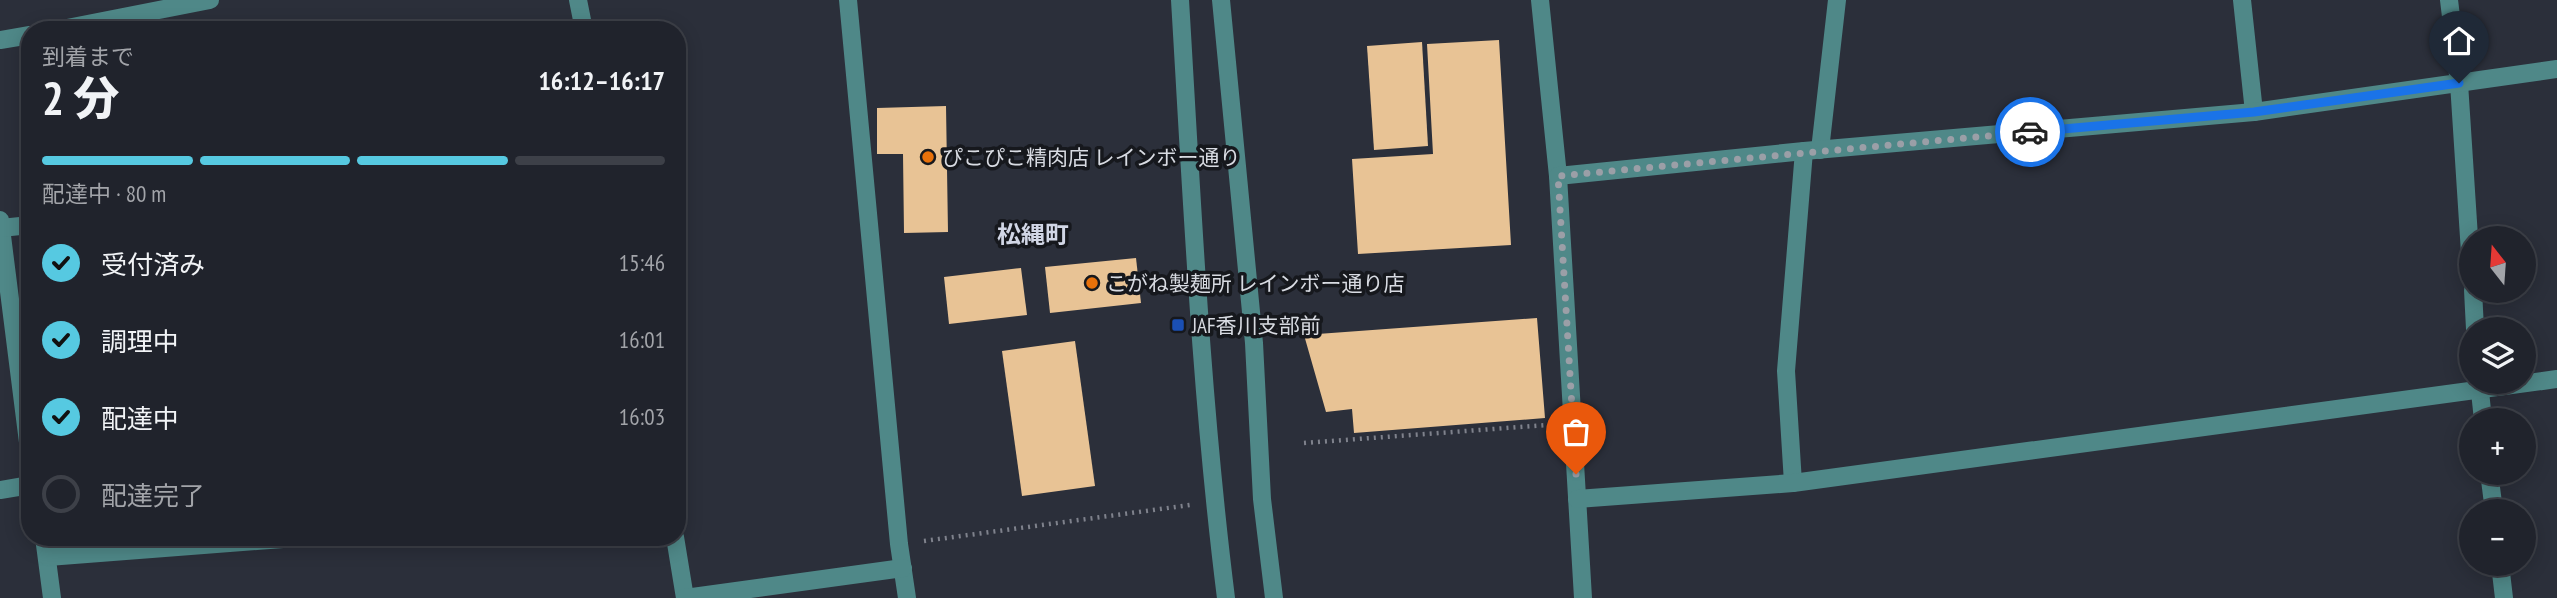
<!DOCTYPE html>
<html lang="ja">
<head>
<meta charset="utf-8">
<style>
  :root { --surface:#20232c; --page:#282b34; --text:#f1f3f6; --muted:#a2a4a9; --line:#3d4048; --accent:#56c9e1 }
  body { margin:0; font-family:"PT Sans Narrow","Noto Sans JP",sans-serif; background:var(--page); color:var(--text); height:100vh; display:flex; flex-direction:column; font-size:26px; white-space:nowrap }
  * { box-sizing:border-box; margin:0 }
  p { font-size:23px; color:var(--muted) }
  .icon { flex:none; width:38px; height:38px; fill:none; stroke:currentColor; stroke-width:2; stroke-linecap:round; stroke-linejoin:round }
  .map { position:relative; flex:1; overflow:hidden }
  .details { position:absolute; left:21px; top:21px; width:665px; height:525px; display:flex; flex-direction:column; background:var(--surface); border-radius:28px; box-shadow:0 4px 18px #0003,0 0 0 2px var(--line) }
  .details>* { flex:none }
  .needle { width:46px; rotate:343deg }
  .tools { position:absolute; left:2459px; top:226px; display:grid; gap:14px }
  .tools a { display:grid; place-items:center; width:77px; height:77px; border-radius:50%; background:var(--surface); box-shadow:0 4px 18px #0003,0 0 0 2px var(--line); font-size:35px }
  .pin { position:absolute; display:grid; place-items:center; width:60px; height:60px; color:#fff; margin:-72px -30px; border-radius:50% 50% 50% 0; rotate:-45deg; box-shadow:0 0 7px #0007 }
  .pin .icon { rotate:45deg }
  .courier { position:absolute; display:grid; place-items:center; width:70px; height:70px; margin:-35px; border:5px solid #1a73e8; border-radius:50%; background:#fff; color:#222; box-shadow:0 2px 9px #0007 }
  .overview em { font-style:normal; font-weight:800 }
  .overview div { display:flex; flex-direction:column-reverse }
  .overview { display:flex; align-items:center; justify-content:space-between; height:119px; padding:0 21px }
  h1 { font-size:46px; font-weight:800; line-height:52px }
  .bar { display:grid; grid-template-columns:repeat(4,1fr); gap:10px 7px; align-content:center; height:84px; padding:0 21px }
  .bar i { height:9px; border-radius:5px; background:var(--line) }
  .bar .current { background:var(--accent) }
  .bar p { grid-column:span 4 }
  ol { padding:0 21px; list-style:none }
  li { display:flex; align-items:center; gap:21px; height:77px }
  li p { margin-inline-start:auto }
  li .icon { padding:7px; border-radius:50%; background:var(--accent); color:#111; stroke-width:4 }
  li:last-child { color:var(--muted) }
  li i { width:38px; height:38px; border:4px solid var(--line); border-radius:50% }
  .map>svg:first-child { display:block }
  .building { fill:#e8c395 }
  .lines { fill:none; stroke-linecap:round; stroke-linejoin:round }
  .path { stroke:#7f828c; stroke-width:4.5; stroke-dasharray:2 5; stroke-linecap:butt }
  .minor { stroke:#4f8888; stroke-width:18 }
  .done { stroke:#9b9fa7; stroke-width:7; stroke-dasharray:0 12.6 }
  .route { stroke:#1a73e8; stroke-width:9 }
  .food-dot { fill:#e8710a; stroke:#16181d; stroke-width:2.5 }
  .transit-dot { fill:#1a4fb4; stroke:#16181d; stroke-width:2.5 }
  .labels { text-anchor:middle; dominant-baseline:central; stroke-width:7; stroke-linejoin:round; paint-order:stroke }
  .poi-label { font-size:21px; fill:#d8dbe2; stroke:#16181d; text-anchor:start }
  .quarter-label { font-size:24px; font-weight:bold; fill:#d1d6e5; stroke:#16181d }
</style>
</head>
<body>
<div class="map">
<svg width="2557" height="598" viewBox="0 0 2557 598">
  <rect width="100%" height="100%" fill="#2b2f3a"/>
  <!-- building -->
  <g class="building">
    <polygon points="1499,40 1511,245 1358,254 1352,159 1433,154 1427,44"/>
    <polygon points="1422,42 1428,146 1374,150 1367,46"/>
    <polygon points="946,106 948,232 904,233 903,154 877,154 877,108"/>
    <polygon points="1136,258 1141,303 1050,313 1045,267"/>
    <polygon points="1021,268 1027,315 949,324 944,277"/>
    <polygon points="1537,318 1545,418 1354,433 1352,409 1326,412 1304,335"/>
    <polygon points="1075,341 1095,486 1022,496 1002,351"/>
  </g>
  <g class="lines">
    <!-- path -->
    <g class="path">
      <polyline points="1304,443 1547,425"/>
      <polyline points="924,541 1190,505"/>
    </g>
    <!-- minor -->
    <g class="minor">
      <polyline points="578,0 584,30"/>
      <polyline points="848,0 899,544 907,598"/>
      <path d="M1180,0C1192,200 1201,399 1226,598"/>
      <polyline points="1221,0 1254,343 1262,499 1274,598"/>
      <polyline points="1540,0 1558,176 1583,598"/>
      <polyline points="2242,0 2254,112"/>
      <polyline points="2449,0 2459,83 2471,268"/>
      <polyline points="57,30 210,0"/>
      <polyline points="0,40 30,35"/>
      <polyline points="1820,150 1837,0"/>
      <polyline points="1558,176 1804,151 2254,112 2557,69"/>
      <polyline points="0,220 30,458"/>
      <polyline points="1,228 30,225"/>
      <polyline points="2473,290 2475,329"/>
      <polyline points="2479,382 2483,420"/>
      <polyline points="2489,472 2494,511"/>
      <polyline points="1793,483 1786,371 1804,151"/>
      <polyline points="0,490 30,485"/>
      <polyline points="1577,499 1793,483 2557,379"/>
      <polyline points="44,537 52,598"/>
      <polyline points="675,537 685,598"/>
      <polyline points="48,557 309,537"/>
      <polyline points="2500,564 2504,598"/>
      <polyline points="685,598 903,568"/>
    </g>
  </g>
  <g class="lines">
    <!-- done -->
    <polyline class="done" points="1576,474 1558,176 2030,132"/>
    <!-- route -->
    <polyline class="route" points="2030,132 2254,112 2459,83"/>
  </g>
  <!-- markers -->
  <g class="food-dot">
    <circle cx="928" cy="157" r="7"/>
    <circle cx="1092" cy="283" r="7"/>
  </g>
  <rect class="transit-dot" x="1171" y="318" width="14" height="14" rx="3.5"/>
  <g class="labels">
    <!-- poi labels -->
    <g class="poi-label">
      <text x="942" y="157">ぴこぴこ精肉店 レインボー通り</text>
      <text x="1106" y="283">こがね製麺所 レインボー通り店</text>
      <text x="1192" y="325">JAF香川支部前</text>
    </g>
    <!-- quarter labels -->
    <g class="quarter-label">
      <text x="1033" y="234">松縄町</text>
    </g>
  </g>
</svg>
<div class="tools">
<a><svg class="needle" viewBox="-14 -14 28 28"><path d="M0-13l5 13h-10z" fill="#e53935"/><path d="M0 13l5-13h-10z" fill="#a2a4a9"/></svg></a>
<a><svg class="icon" aria-label="layers" viewBox="0 0 24 24"><path d="M12 4l9 5-9 5-9-5zM3 14l9 5 9-5"/></svg></a>
<a>+</a>
<a>−</a>
</div>
<div class="pin" style="left:1576px;top:474px;background:#ea580c"><svg class="icon" aria-label="bag" viewBox="0 0 24 24"><path d="M5 8h14l-1 12H6zM9 8a3 3 0 0 1 6 0"/></svg></div>
<div class="pin" style="left:2459px;top:83px;background:#1f2937"><svg class="icon" aria-label="home" viewBox="0 0 24 24"><path d="M3 11l9-7 9 7M6 9v11h12V9"/></svg></div>
<div class="courier" style="left:2030px;top:132px"><svg class="icon" aria-label="car" viewBox="0 0 24 24"><path d="M5 17H2v-5l4-1 3-4h7l3 4 3 1v5h-3M9 17h6M6 11h13"/><circle cx="7" cy="17" r="2"/><circle cx="17" cy="17" r="2"/></svg></div>
<section class="details">
<div class="overview"><div><h1>2 分</h1><p>到着まで</p></div><em>16:12–16:17</em></div>
<div class="bar"><i class="current"></i><i class="current"></i><i class="current"></i><i></i><p>配達中 · 80 m</p></div>
<ol>
<li><svg class="icon" aria-label="check" viewBox="0 0 24 24"><path d="M5 12l5 5 9-10"/></svg>受付済み<p>15:46</p></li>
<li><svg class="icon" aria-label="check" viewBox="0 0 24 24"><path d="M5 12l5 5 9-10"/></svg>調理中<p>16:01</p></li>
<li><svg class="icon" aria-label="check" viewBox="0 0 24 24"><path d="M5 12l5 5 9-10"/></svg>配達中<p>16:03</p></li>
<li><i></i>配達完了</li>
</ol>
</section>
</div>
</body>
</html>
